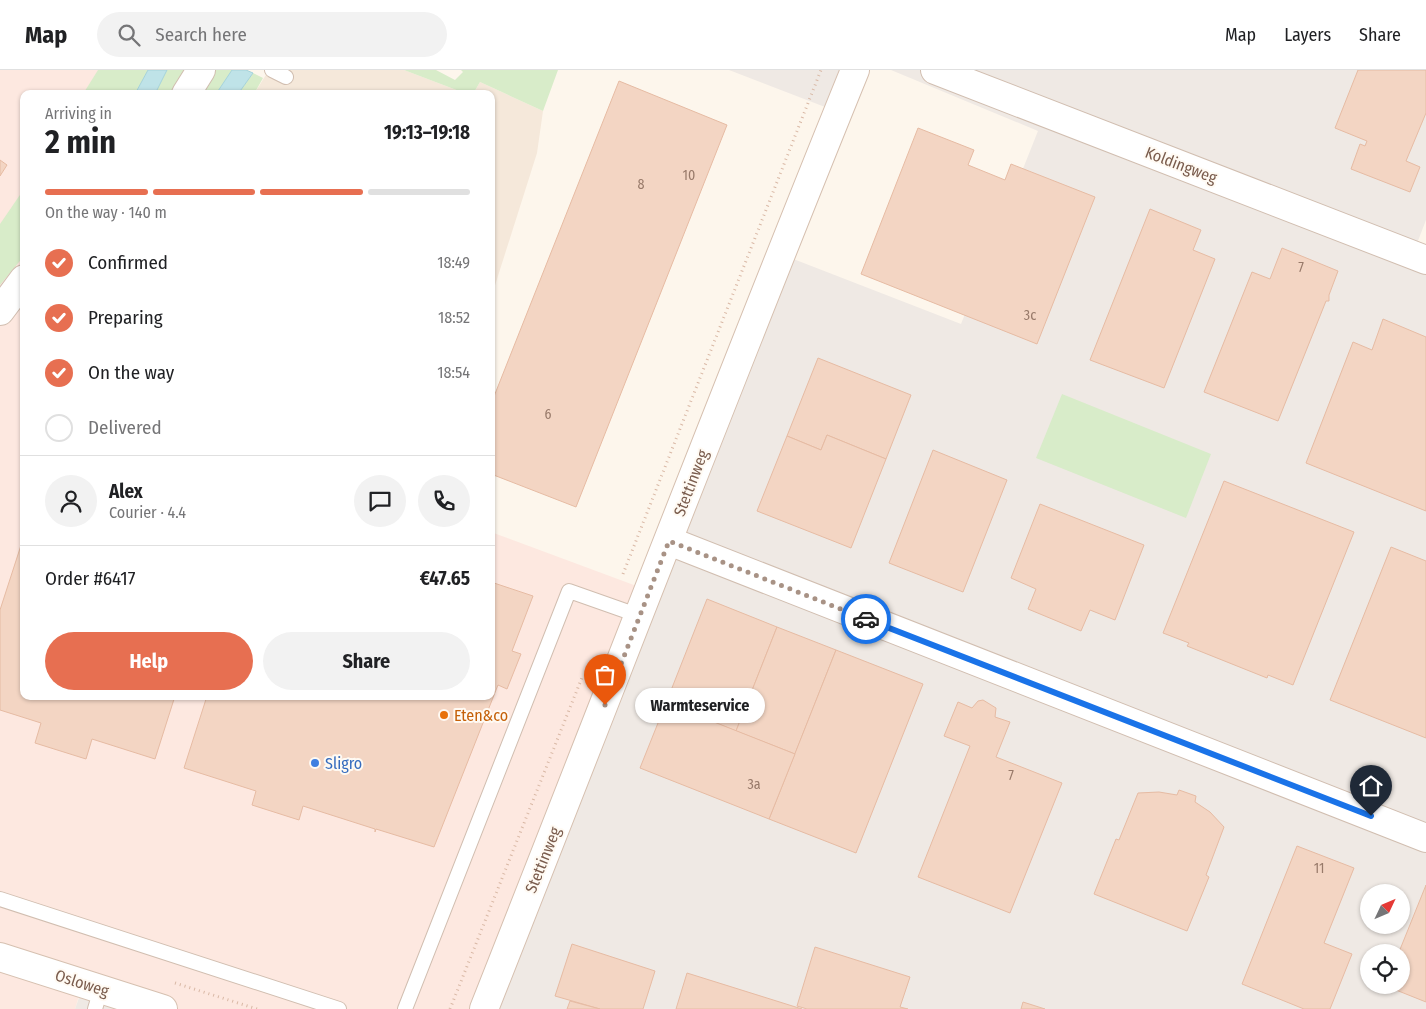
<!DOCTYPE html>
<html lang="en">
<head>
<meta charset="utf-8">
<style>
  :root { --surface:#fff; --page:#f2f2f2; --text:#202124; --muted:#757577; --line:#e0e0e0; --accent:#e76f51 }
  body { margin:0; font-family:"Fira Sans Condensed",sans-serif; background:var(--page); color:var(--text); height:100vh; display:flex; flex-direction:column; font-size:19px; white-space:nowrap }
  * { box-sizing:border-box; margin:0 }
  p { font-size:16px; color:var(--muted) }
  .icon { flex:none; width:28px; height:28px; fill:none; stroke:currentColor; stroke-width:2; stroke-linecap:round; stroke-linejoin:round }
  .map { position:relative; flex:1; overflow:hidden }
  .panel { position:absolute; left:20px; top:20px; width:475px; height:610px; display:flex; flex-direction:column; background:var(--surface); border-radius:10px; box-shadow:0 1px 4px #0004 }
  .panel>* { flex:none }
  .needle { width:32px; rotate:46deg }
  .fabs { position:absolute; left:1360px; top:814px; display:grid; gap:10px }
  .fabs a { display:grid; place-items:center; width:50px; height:50px; border-radius:50%; background:var(--surface); box-shadow:0 1px 4px #0004; font-size:25px }
  .pin { position:absolute; display:grid; place-items:center; width:42px; height:42px; color:#fff; margin:-51px -21px; border-radius:50% 50% 50% 0; rotate:-45deg; box-shadow:0 0 5px #0007 }
  .pin .icon { rotate:45deg }
  .courier { position:absolute; display:grid; place-items:center; width:50px; height:50px; margin:-25px; border:4px solid #1a73e8; border-radius:50%; background:#fff; color:#222; box-shadow:0 1px 6px #0007 }
  .bubble { position:absolute; height:35px; border-radius:18px; background:var(--surface); box-shadow:0 1px 4px #0004; font-size:16px; font-weight:700; line-height:35px; text-align:center }
  .summary em { font-style:normal; font-weight:700 }
  .summary div { display:flex; flex-direction:column-reverse }
  .summary { display:flex; align-items:center; justify-content:space-between; height:85px; padding:0 25px }
  h1 { font-size:32px; font-weight:700; line-height:38px }
  .bar { display:grid; grid-template-columns:repeat(4,1fr); gap:8px 5px; align-content:center; height:60px; padding:0 25px }
  .bar i { height:6px; border-radius:4px; background:var(--line) }
  .bar .on { background:var(--accent) }
  .bar p { grid-column:span 4 }
  .line { display:flex; align-items:center; gap:12px; padding:0 25px; border-top:1px solid var(--line) }
  .line div { flex:1 }
  .round { display:grid; place-items:center; flex:none; width:52px; height:52px; border-radius:26px; background:var(--page) }
  ol { padding:0 25px; list-style:none }
  li { display:flex; align-items:center; gap:15px; height:55px }
  li p { margin-inline-start:auto }
  li .icon { padding:5px; border-radius:50%; background:var(--accent); color:#fff; stroke-width:4 }
  li:last-child { color:var(--muted) }
  li i { width:28px; height:28px; border:2px solid var(--line); border-radius:50% }
  .action { display:flex; gap:10px; margin-top:auto; padding:10px 25px }
  .action a { flex:1; height:58px; border-radius:30px; background:var(--accent); color:#fff; font-size:20px; font-weight:700; line-height:58px; text-align:center }
  .action a+a { background:var(--page); color:var(--text) }
  header { display:flex; align-items:center; gap:30px; box-sizing:border-box; height:70px; padding:0 25px; background:var(--surface); border-bottom:1px solid var(--line) }
  header strong { font-size:24px }
  nav { display:flex; gap:28px; margin-inline-start:auto; font-size:18px }
  .search { width:350px; height:45px; background:var(--page); display:flex; align-items:center; gap:12px; box-sizing:border-box; padding:0 18px; border-radius:28px; color:var(--muted); font-size:19px }
  .map>svg:first-child { display:block }
  .residential { fill:#f5e8da }
  .commercial { fill:#fde8e0 }
  .industrial { fill:#efe9e4; fill-rule:evenodd }
  .green { fill:#d8ecc9 }
  .water { fill:#bfe3e8; stroke:#a5d3da }
  .building { fill:#f3d5c3; stroke:#e6bba3 }
  .lines { fill:none; stroke-linecap:round; stroke-linejoin:round }
  .lane-casing { stroke:#d1beb0; stroke-width:16 }
  .street-casing { stroke:#d1beb0; stroke-width:30 }
  .secondary-casing { stroke:#d6c0b0; stroke-width:30 }
  .path { stroke:#d9b8a5; stroke-width:3; stroke-dasharray:1 4; stroke-linecap:butt }
  .lane { stroke:#fff; stroke-width:14 }
  .street { stroke:#fff; stroke-width:28 }
  .secondary { stroke:#fff; stroke-width:28 }
  .done { stroke:#a89285; stroke-width:5; stroke-dasharray:0 9 }
  .route { stroke:#1a73e8; stroke-width:6 }
  .food-dot { fill:#e8710a; stroke:#fffaf3; stroke-width:2 }
  .shop-dot { fill:#3f7fe0; stroke:#fffaf3; stroke-width:2 }
  .labels { text-anchor:middle; dominant-baseline:central; stroke-width:4; stroke-linejoin:round; paint-order:stroke }
  .number-label { font-size:14px; fill:#987a6a }
  .street-label { font-size:16px; fill:#7a5c4d; stroke:#fffaf3 }
  .food-label { font-size:16px; fill:#c56008; stroke:#fffaf3; text-anchor:start }
  .shop-label { font-size:16px; fill:#366cbe; stroke:#fffaf3; text-anchor:start }
</style>
</head>
<body>
<header>
<strong>Map</strong>
<div class="search"><svg class="icon" aria-label="search" viewBox="0 0 24 24"><circle cx="10" cy="10" r="6"/><path d="M15 15l6 6"/></svg>Search here</div>
<nav><a>Map</a><a>Layers</a><a>Share</a></nav>
</header>
<div class="map">
<svg width="1426" height="939" viewBox="0 0 1426 939">
  <rect width="100%" height="100%" fill="#fdf6ec"/>
  <!-- residential -->
  <g class="residential">
    <polygon points="269,0 404,0 467,24 254,24"/>
    <polygon points="480,12 543,41 537,83 491,228 491,24 473,24"/>
  </g>
  <!-- commercial -->
  <polygon class="commercial" points="0,0 197,0 183,24 24,24 24,205 10,230 24,243 24,626 491,626 491,462 650,521 485,939 150,939 81,919 75,939 0,939"/>
  <!-- industrial -->
  <g class="industrial">
    <polygon points="729,0 853,0 838,42"/>
    <path d="M891,0H1426V150L1416,176L1426,180V939H485L783,185L961,254L1038,61ZM1369,822H1401V855H1369ZM1369,882H1401V915H1369Z"/>
    <polygon points="82,919 150,939 75,939"/>
  </g>
  <!-- green -->
  <g class="green">
    <polygon points="98,0 148,0 135,24 83,24"/>
    <polygon points="167,0 186,0 172,24 155,24"/>
    <polygon points="215,0 232,0 216,24 201,24"/>
    <polygon points="404,0 436,0 455,10 463,2 461,0 558,0 543,41 480,12 473,24 467,24"/>
    <polygon points="253,3 263,8 254,24 238,24"/>
    <polygon points="24,119 24,186 0,215 0,154"/>
    <polygon points="1062,324 1211,384 1186,448 1036,388"/>
  </g>
  <!-- water -->
  <g class="water">
    <polygon points="148,0 167,0 155,24 135,24"/>
    <polygon points="232,0 246,0 253,3 238,24 216,24"/>
  </g>
  <!-- building -->
  <g class="building">
    <polygon points="1358,0 1426,0 1426,43 1406,91 1420,97 1410,122 1351,99 1360,74 1365,76 1367,71 1335,58"/>
    <polygon points="619,11 727,55 576,437 491,404 491,334"/>
    <polygon points="918,58 974,80 968,95 1005,110 1011,94 1095,127 1037,274 861,204"/>
    <polygon points="0,90 7,95 0,106"/>
    <polygon points="1150,139 1201,160 1193,180 1215,189 1164,318 1090,290"/>
    <polygon points="1282,178 1338,201 1329,225 1329,231 1326,231 1278,351 1204,322 1252,202 1270,209"/>
    <polygon points="1383,249 1426,267 1426,441 1306,393 1353,272 1372,280"/>
    <polygon points="818,288 911,325 886,389 827,365 821,380 787,366"/>
    <polygon points="827,365 886,389 851,478 757,441 787,366 821,380"/>
    <polygon points="933,380 1007,410 963,522 889,493"/>
    <polygon points="1224,411 1354,462 1293,615 1268,605 1267,608 1187,576 1189,573 1163,563"/>
    <polygon points="1040,434 1144,475 1115,550 1090,540 1081,561 1028,539 1036,519 1011,508"/>
    <polygon points="24,466 24,626 175,626 155,689 92,669 86,689 35,673 41,653 0,640 0,540"/>
    <polygon points="1391,477 1426,491 1426,668 1330,630"/>
    <polygon points="491,512 533,526 512,581 521,584 507,619 498,615 434,777 376,759 375,762 375,759 303,736 299,750 252,735 256,721 184,698 207,626 491,626"/>
    <polygon points="707,529 777,557 736,661 666,633"/>
    <polygon points="777,557 836,580 795,684 736,661"/>
    <polygon points="836,580 923,614 856,783 769,749"/>
    <polygon points="983,630 996,638 995,647 1010,652 996,687 1062,713 1010,843 918,807 970,676 944,666 958,632 972,638 978,631"/>
    <polygon points="666,633 795,684 769,749 640,698"/>
    <polygon points="1179,720 1196,726 1195,732 1210,742 1224,757 1206,805 1209,807 1187,861 1094,824 1116,769 1119,770 1138,723 1159,722 1177,725"/>
    <polygon points="1297,776 1354,798 1324,873 1352,884 1330,939 1304,939 1242,914"/>
    <polygon points="1426,815 1426,932 1386,916 1401,915 1401,882 1399,882"/>
    <polygon points="572,874 655,901 643,939 600,939 555,926"/>
    <polygon points="815,877 910,907 900,937 908,939 807,939 797,936"/>
    <polygon points="687,903 802,939 676,939"/>
    <polygon points="570,931 600,939 567,939"/>
    <polygon points="1023,932 1045,939 1021,939"/>
  </g>
  <g class="lines">
    <!-- lane casing -->
    <g class="lane-casing">
      <g id="lane">
        <polyline points="272,0 286,7"/>
        <polyline points="0,829 339,939"/>
        <polyline points="95,939 101,919"/>
        <polyline points="405,939 569,521 640,546"/>
      </g>
    </g>
    <!-- street casing -->
    <g class="street-casing">
      <g id="street">
        <polyline points="935,0 1426,190"/>
        <polyline points="186,24 201,0"/>
        <polyline points="0,241 24,209"/>
        <polyline points="669,471 1426,768"/>
      </g>
    </g>
    <!-- secondary casing -->
    <g class="secondary-casing">
      <g id="secondary">
        <polyline points="0,887 163,939"/>
        <path d="M484,939C608,626 728,312 855,0"/>
      </g>
    </g>
    <!-- path -->
    <g class="path">
      <polyline points="623,504 821,0"/>
      <polyline points="175,913 257,939"/>
      <polyline points="450,939 583,605"/>
    </g>
    <!-- lane -->
    <use href="#lane" class="lane"/>
    <!-- street -->
    <use href="#street" class="street"/>
    <!-- secondary -->
    <use href="#secondary" class="secondary"/>
  </g>
  <g class="lines">
    <!-- done -->
    <polyline class="done" points="605,635 669,471 866,549"/>
    <!-- route -->
    <polyline class="route" points="866,549 1371,746"/>
  </g>
  <!-- markers -->
  <circle class="food-dot" cx="444" cy="645" r="5"/>
  <circle class="shop-dot" cx="315" cy="693" r="5"/>
  <g class="labels">
    <!-- number labels -->
    <g class="number-label">
      <text x="689" y="105">10</text>
      <text x="641" y="114">8</text>
      <text x="1301" y="197">7</text>
      <text x="1030" y="245">3c</text>
      <text x="548" y="344">6</text>
      <text x="1011" y="705">7</text>
      <text x="754" y="714">3a</text>
      <text x="1319" y="798">11</text>
    </g>
    <!-- street labels -->
    <g class="street-label">
      <text transform="translate(1181 95) rotate(21)">Koldingweg</text>
      <text transform="translate(691 413) rotate(-69)">Stettinweg</text>
      <text transform="translate(543 790) rotate(-68)">Stettinweg</text>
      <text transform="translate(82 913) rotate(18)">Osloweg</text>
    </g>
    <!-- food labels -->
    <g class="food-label">
      <text x="454" y="645">Eten&amp;co</text>
    </g>
    <!-- shop labels -->
    <g class="shop-label">
      <text x="325" y="693">Sligro</text>
    </g>
  </g>
</svg>
<div class="fabs">
<a><svg class="needle" viewBox="-14 -14 28 28"><path d="M0-13l5 13h-10z" fill="#e53935"/><path d="M0 13l5-13h-10z" fill="#757577"/></svg></a>
<a><svg class="icon" aria-label="locate" viewBox="0 0 24 24"><circle cx="12" cy="12" r="6"/><path d="M12 2v4M12 18v4M2 12h4M18 12h4"/></svg></a>
</div>
<div class="pin" style="left:605px;top:635px;background:#ea580c"><svg class="icon" aria-label="bag" viewBox="0 0 24 24"><path d="M5 8h14l-1 12H6zM9 8a3 3 0 0 1 6 0"/></svg></div>
<div class="pin" style="left:1371px;top:746px;background:#1f2937"><svg class="icon" aria-label="home" viewBox="0 0 24 24"><path d="M3 11l9-7 9 7M6 9v11h12V9"/></svg></div>
<div class="courier" style="left:866px;top:549px"><svg class="icon" aria-label="car" viewBox="0 0 24 24"><path d="M5 17H2v-5l4-1 3-4h7l3 4 3 1v5h-3M9 17h6M6 11h13"/><circle cx="7" cy="17" r="2"/><circle cx="17" cy="17" r="2"/></svg></div>
<div class="bubble" style="left:635px;top:618px;width:130px">Warmteservice</div>
<section class="panel">
<div class="summary"><div><h1>2 min</h1><p>Arriving in</p></div><em>19:13–19:18</em></div>
<div class="bar"><i class="on"></i><i class="on"></i><i class="on"></i><i></i><p>On the way · 140 m</p></div>
<ol>
<li><svg class="icon" aria-label="check" viewBox="0 0 24 24"><path d="M5 12l5 5 9-10"/></svg>Confirmed<p>18:49</p></li>
<li><svg class="icon" aria-label="check" viewBox="0 0 24 24"><path d="M5 12l5 5 9-10"/></svg>Preparing<p>18:52</p></li>
<li><svg class="icon" aria-label="check" viewBox="0 0 24 24"><path d="M5 12l5 5 9-10"/></svg>On the way<p>18:54</p></li>
<li><i></i>Delivered</li>
</ol>
<div class="line" style="height:90px"><a class="round"><svg class="icon" aria-label="person" viewBox="0 0 24 24"><circle cx="12" cy="8" r="4"/><path d="M4 21q1-7 8-7t8 7"/></svg></a><div><b>Alex</b><p>Courier · 4.4</p></div><a class="round"><svg class="icon" aria-label="chat" viewBox="0 0 24 24"><path d="M4 5h16v11H9l-5 4z"/></svg></a><a class="round"><svg class="icon" aria-label="phone" viewBox="0 0 24 24"><path d="M5 4h4l2 5-3 2q2 4 5 5l2-3 5 2v4C11 20 4 13 5 4z"/></svg></a></div>
<div class="line" style="height:65px"><div>Order #6417</div><b>€47.65</b></div>
<div class="action"><a>Help</a><a>Share</a></div>
</section>
</div>
</body>
</html>
